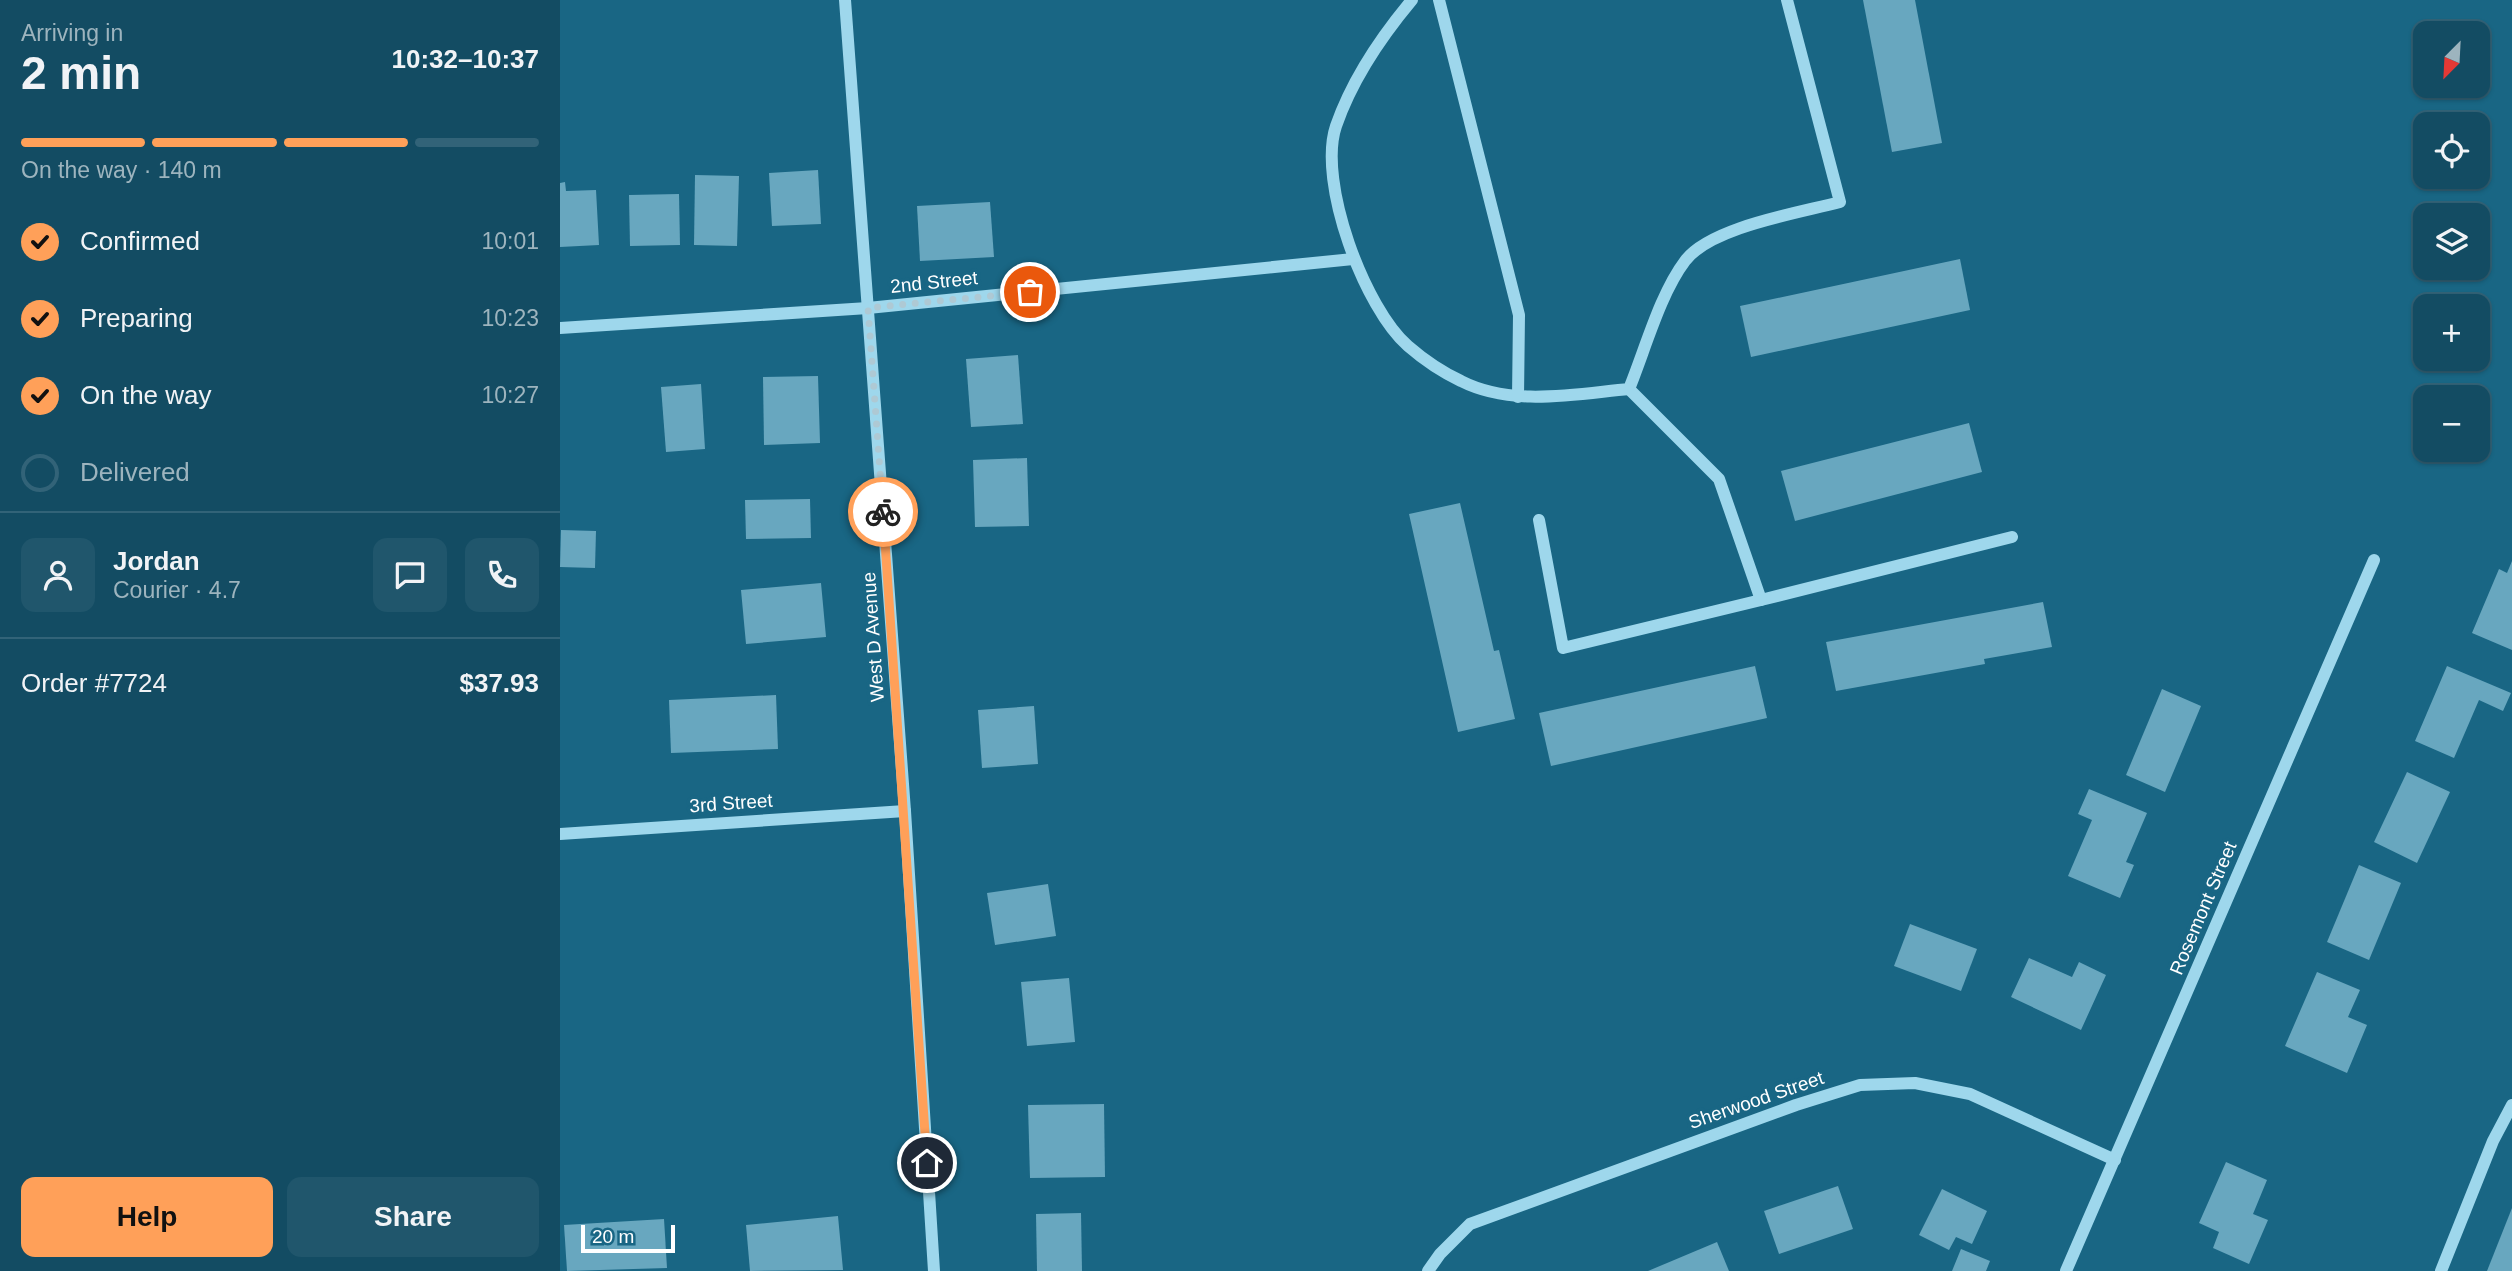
<!DOCTYPE html>
<html lang="en">
<head>
<meta charset="utf-8">
<style>
  :root { --surface:#134c63; --page:#20566c; --text:#f1f3f6; --muted:#9db4be; --line:#326378; --accent:#ffa059 }
  body { margin:0; font-family:Helvetica,sans-serif; background:var(--page); color:var(--text); height:100vh; display:flex; flex-direction:column; font-size:26px; white-space:nowrap }
  * { box-sizing:border-box; margin:0 }
  p { font-size:23px; color:var(--muted) }
  .icon { flex:none; width:38px; height:38px; fill:none; stroke:currentColor; stroke-width:2; stroke-linecap:round; stroke-linejoin:round }
  .map { position:relative; flex:1; overflow:hidden }
  .details { display:flex; flex-direction:column; background:var(--surface); width:560px }
  .details>* { flex:none }
  .needle { width:46px; rotate:204deg }
  .fabs { position:absolute; left:1853px; top:21px; display:grid; gap:14px }
  .fabs a { display:grid; place-items:center; width:77px; height:77px; border-radius:14px; background:var(--surface); box-shadow:0 2px 5px #0004,0 0 0 2px var(--line); font-size:35px }
  .scale { position:absolute; left:21px; bottom:18px; width:94px; box-sizing:border-box; padding-left:7px; border:4px solid #fff; border-top:0; font-size:19px; line-height:24px; white-space:nowrap; color:#fff; -webkit-text-stroke:5px #196684; paint-order:stroke }
  .pin { position:absolute; display:grid; place-items:center; width:60px; height:60px; color:#fff; margin:-30px; border:4px solid #fff; border-radius:50%; box-shadow:0 2px 7px #0007 }
  .courier { position:absolute; display:grid; place-items:center; width:70px; height:70px; margin:-35px; border:5px solid #ffa059; border-radius:50%; background:#fff; color:#222; box-shadow:0 2px 9px #0007 }
  .summary em { font-style:normal; font-weight:700 }
  .summary div { display:flex; flex-direction:column-reverse }
  .summary { display:flex; align-items:center; justify-content:space-between; height:119px; padding:0 21px }
  h1 { font-size:46px; font-weight:700; line-height:52px }
  .bar { display:grid; grid-template-columns:repeat(4,1fr); gap:10px 7px; align-content:center; height:84px; padding:0 21px }
  .bar i { height:9px; border-radius:5px; background:var(--line) }
  .bar .selected { background:var(--accent) }
  .bar p { grid-column:span 4 }
  .line { display:flex; align-items:center; gap:18px; padding:0 21px; border-top:2px solid var(--line) }
  .line div { flex:1 }
  .round { display:grid; place-items:center; flex:none; width:74px; height:74px; border-radius:14px; background:var(--page) }
  ol { padding:0 21px; list-style:none }
  li { display:flex; align-items:center; gap:21px; height:77px }
  li p { margin-inline-start:auto }
  li .icon { padding:7px; border-radius:50%; background:var(--accent); color:#111; stroke-width:4 }
  li:last-child { color:var(--muted) }
  li i { width:38px; height:38px; border:4px solid var(--line); border-radius:50% }
  .button { display:flex; gap:14px; margin-top:auto; padding:14px 21px }
  .button a { flex:1; height:80px; border-radius:14px; background:var(--accent); color:#111; font-size:28px; font-weight:700; line-height:80px; text-align:center }
  .button a+a { background:var(--page); color:var(--text) }
  main { display:flex; flex:1; min-height:0 }
  .map>svg:first-child { display:block }
  .building { fill:#68a7bf }
  .lines { fill:none; stroke-linecap:round; stroke-linejoin:round }
  .minor { stroke:#9ed7ec; stroke-width:12 }
  .done { stroke:#aec9d4; stroke-width:7; stroke-dasharray:0 12.6 }
  .route { stroke:#ffa059; stroke-width:9 }
  .labels { text-anchor:middle; dominant-baseline:central; stroke-width:7; stroke-linejoin:round; paint-order:stroke }
  .street-label { font-size:19px; fill:#fff; stroke:#196684 }
</style>
</head>
<body>
<main>
<section class="details">
<div class="summary"><div><h1>2 min</h1><p>Arriving in</p></div><em>10:32–10:37</em></div>
<div class="bar"><i class="selected"></i><i class="selected"></i><i class="selected"></i><i></i><p>On the way · 140 m</p></div>
<ol>
<li><svg class="icon" aria-label="check" viewBox="0 0 24 24"><path d="M5 12l5 5 9-10"/></svg>Confirmed<p>10:01</p></li>
<li><svg class="icon" aria-label="check" viewBox="0 0 24 24"><path d="M5 12l5 5 9-10"/></svg>Preparing<p>10:23</p></li>
<li><svg class="icon" aria-label="check" viewBox="0 0 24 24"><path d="M5 12l5 5 9-10"/></svg>On the way<p>10:27</p></li>
<li><i></i>Delivered</li>
</ol>
<div class="line" style="height:126px"><a class="round"><svg class="icon" aria-label="person" viewBox="0 0 24 24"><circle cx="12" cy="8" r="4"/><path d="M4 21q1-7 8-7t8 7"/></svg></a><div><b>Jordan</b><p>Courier · 4.7</p></div><a class="round"><svg class="icon" aria-label="chat" viewBox="0 0 24 24"><path d="M4 5h16v11H9l-5 4z"/></svg></a><a class="round"><svg class="icon" aria-label="phone" viewBox="0 0 24 24"><path d="M5 4h4l2 5-3 2q2 4 5 5l2-3 5 2v4C11 20 4 13 5 4z"/></svg></a></div>
<div class="line" style="height:91px"><div>Order #7724</div><b>$37.93</b></div>
<div class="button"><a>Help</a><a>Share</a></div>
</section>
<div class="map">
<svg width="1952" height="1271" viewBox="0 0 1952 1271">
  <rect width="100%" height="100%" fill="#196684"/>
  <!-- building -->
  <g class="building">
    <polygon points="1303,0 1355,0 1382,143 1332,152"/>
    <polygon points="258,170 261,224 212,226 209,173"/>
    <polygon points="135,175 179,176 177,246 134,245"/>
    <polygon points="5,182 6,191 36,190 39,245 0,247 0,183"/>
    <polygon points="119,194 120,245 70,246 69,195"/>
    <polygon points="430,202 434,257 360,261 357,206"/>
    <polygon points="1400,259 1410,310 1191,357 1180,306"/>
    <polygon points="458,355 463,424 411,427 406,359"/>
    <polygon points="258,376 260,443 204,445 203,377"/>
    <polygon points="141,384 145,449 106,452 101,387"/>
    <polygon points="1409,423 1422,472 1235,521 1221,471"/>
    <polygon points="467,458 469,526 415,527 413,460"/>
    <polygon points="250,499 251,538 186,539 185,500"/>
    <polygon points="900,503 934,651 939,650 955,719 898,732 849,514"/>
    <polygon points="1,530 36,531 35,568 0,567"/>
    <polygon points="1952,561 1952,650 1912,633 1939,569 1947,573"/>
    <polygon points="261,583 266,637 186,644 181,590"/>
    <polygon points="1483,602 1492,647 1424,659 1425,664 1276,691 1266,642"/>
    <polygon points="1195,666 1207,718 991,766 979,713"/>
    <polygon points="1887,666 1951,693 1943,711 1919,700 1894,758 1855,741"/>
    <polygon points="1602,689 1641,706 1605,792 1566,775"/>
    <polygon points="216,695 218,749 111,753 109,700"/>
    <polygon points="474,706 478,764 422,768 418,710"/>
    <polygon points="1847,772 1890,792 1857,863 1814,842"/>
    <polygon points="1529,789 1587,813 1566,862 1574,865 1560,898 1508,876 1532,820 1518,814"/>
    <polygon points="1799,865 1841,883 1809,960 1767,942"/>
    <polygon points="488,884 496,936 435,945 427,893"/>
    <polygon points="1350,924 1417,949 1401,991 1334,966"/>
    <polygon points="1469,958 1512,977 1519,962 1546,975 1521,1030 1451,997"/>
    <polygon points="1757,972 1800,990 1788,1017 1807,1025 1787,1073 1725,1046"/>
    <polygon points="509,978 515,1042 467,1046 461,982"/>
    <polygon points="544,1104 545,1177 470,1178 468,1105"/>
    <polygon points="1666,1162 1707,1180 1693,1214 1708,1220 1689,1264 1653,1248 1659,1232 1639,1223"/>
    <polygon points="1278,1186 1293,1229 1219,1254 1204,1211"/>
    <polygon points="1382,1189 1427,1211 1412,1244 1396,1237 1389,1250 1359,1235"/>
    <polygon points="1952,1208 1952,1271 1927,1271"/>
    <polygon points="521,1213 522,1271 477,1271 476,1214"/>
    <polygon points="278,1216 283,1270 190,1271 186,1225"/>
    <polygon points="104,1219 107,1268 7,1271 4,1225"/>
    <polygon points="1157,1242 1169,1271 1088,1271"/>
    <polygon points="1401,1249 1430,1261 1426,1271 1392,1271"/>
  </g>
  <g class="lines">
    <!-- minor -->
    <g class="minor">
      <polyline points="285,0 345,811 374,1271"/>
      <path d="M852,0C821,37 792,80 776,126C757,182 805,309 848,346C863,359 884,373 901,381C952,407 1015,394 1069,389C1085,350 1100,294 1125,261C1150,227 1239,213 1280,202L1227,0"/>
      <polyline points="879,0 959,315 958,397"/>
      <polyline points="0,328 308,308 793,259"/>
      <polyline points="1069,389 1159,479 1201,600 1452,537"/>
      <polyline points="979,520 1003,648 1201,600"/>
      <polyline points="0,834 345,811"/>
      <polyline points="868,1271 880,1254 910,1224 1236,1105 1300,1085 1355,1083 1410,1094 1555,1160"/>
      <polyline points="1506,1271 1814,560"/>
      <polyline points="1881,1271 1933,1141 1952,1105"/>
    </g>
  </g>
  <g class="lines">
    <!-- done -->
    <polyline class="done" points="323,512 308,308 470,292"/>
    <!-- route -->
    <polyline class="route" points="323,512 367,1163"/>
  </g>
  <g class="labels">
    <!-- street labels -->
    <g class="street-label">
      <text transform="translate(374 282) rotate(-6)">2nd Street</text>
      <text transform="translate(313 637) rotate(-94)">West D Avenue</text>
      <text transform="translate(171 803) rotate(-4)">3rd Street</text>
      <text transform="translate(1643 908) rotate(-67)">Rosemont Street</text>
      <text transform="translate(1196 1100) rotate(-19)">Sherwood Street</text>
    </g>
  </g>
</svg>
<div class="fabs">
<a><svg class="needle" viewBox="-14 -14 28 28"><path d="M0-13l5 13h-10z" fill="#e53935"/><path d="M0 13l5-13h-10z" fill="#9db4be"/></svg></a>
<a><svg class="icon" aria-label="locate" viewBox="0 0 24 24"><circle cx="12" cy="12" r="6"/><path d="M12 2v4M12 18v4M2 12h4M18 12h4"/></svg></a>
<a><svg class="icon" aria-label="layers" viewBox="0 0 24 24"><path d="M12 4l9 5-9 5-9-5zM3 14l9 5 9-5"/></svg></a>
<a>+</a>
<a>−</a>
</div>
<div class="scale">20 m</div>
<div class="pin" style="left:470px;top:292px;background:#ea580c"><svg class="icon" aria-label="bag" viewBox="0 0 24 24"><path d="M5 8h14l-1 12H6zM9 8a3 3 0 0 1 6 0"/></svg></div>
<div class="pin" style="left:367px;top:1163px;background:#1f2937"><svg class="icon" aria-label="home" viewBox="0 0 24 24"><path d="M3 11l9-7 9 7M6 9v11h12V9"/></svg></div>
<div class="courier" style="left:323px;top:512px"><svg class="icon" aria-label="bike" viewBox="0 0 24 24"><circle cx="6" cy="16" r="4"/><circle cx="18" cy="16" r="4"/><path d="M6 16l4-8h5l3 8M10 8l3 8H6M13 5h3"/></svg></div>
</div>
</main>
</body>
</html>
